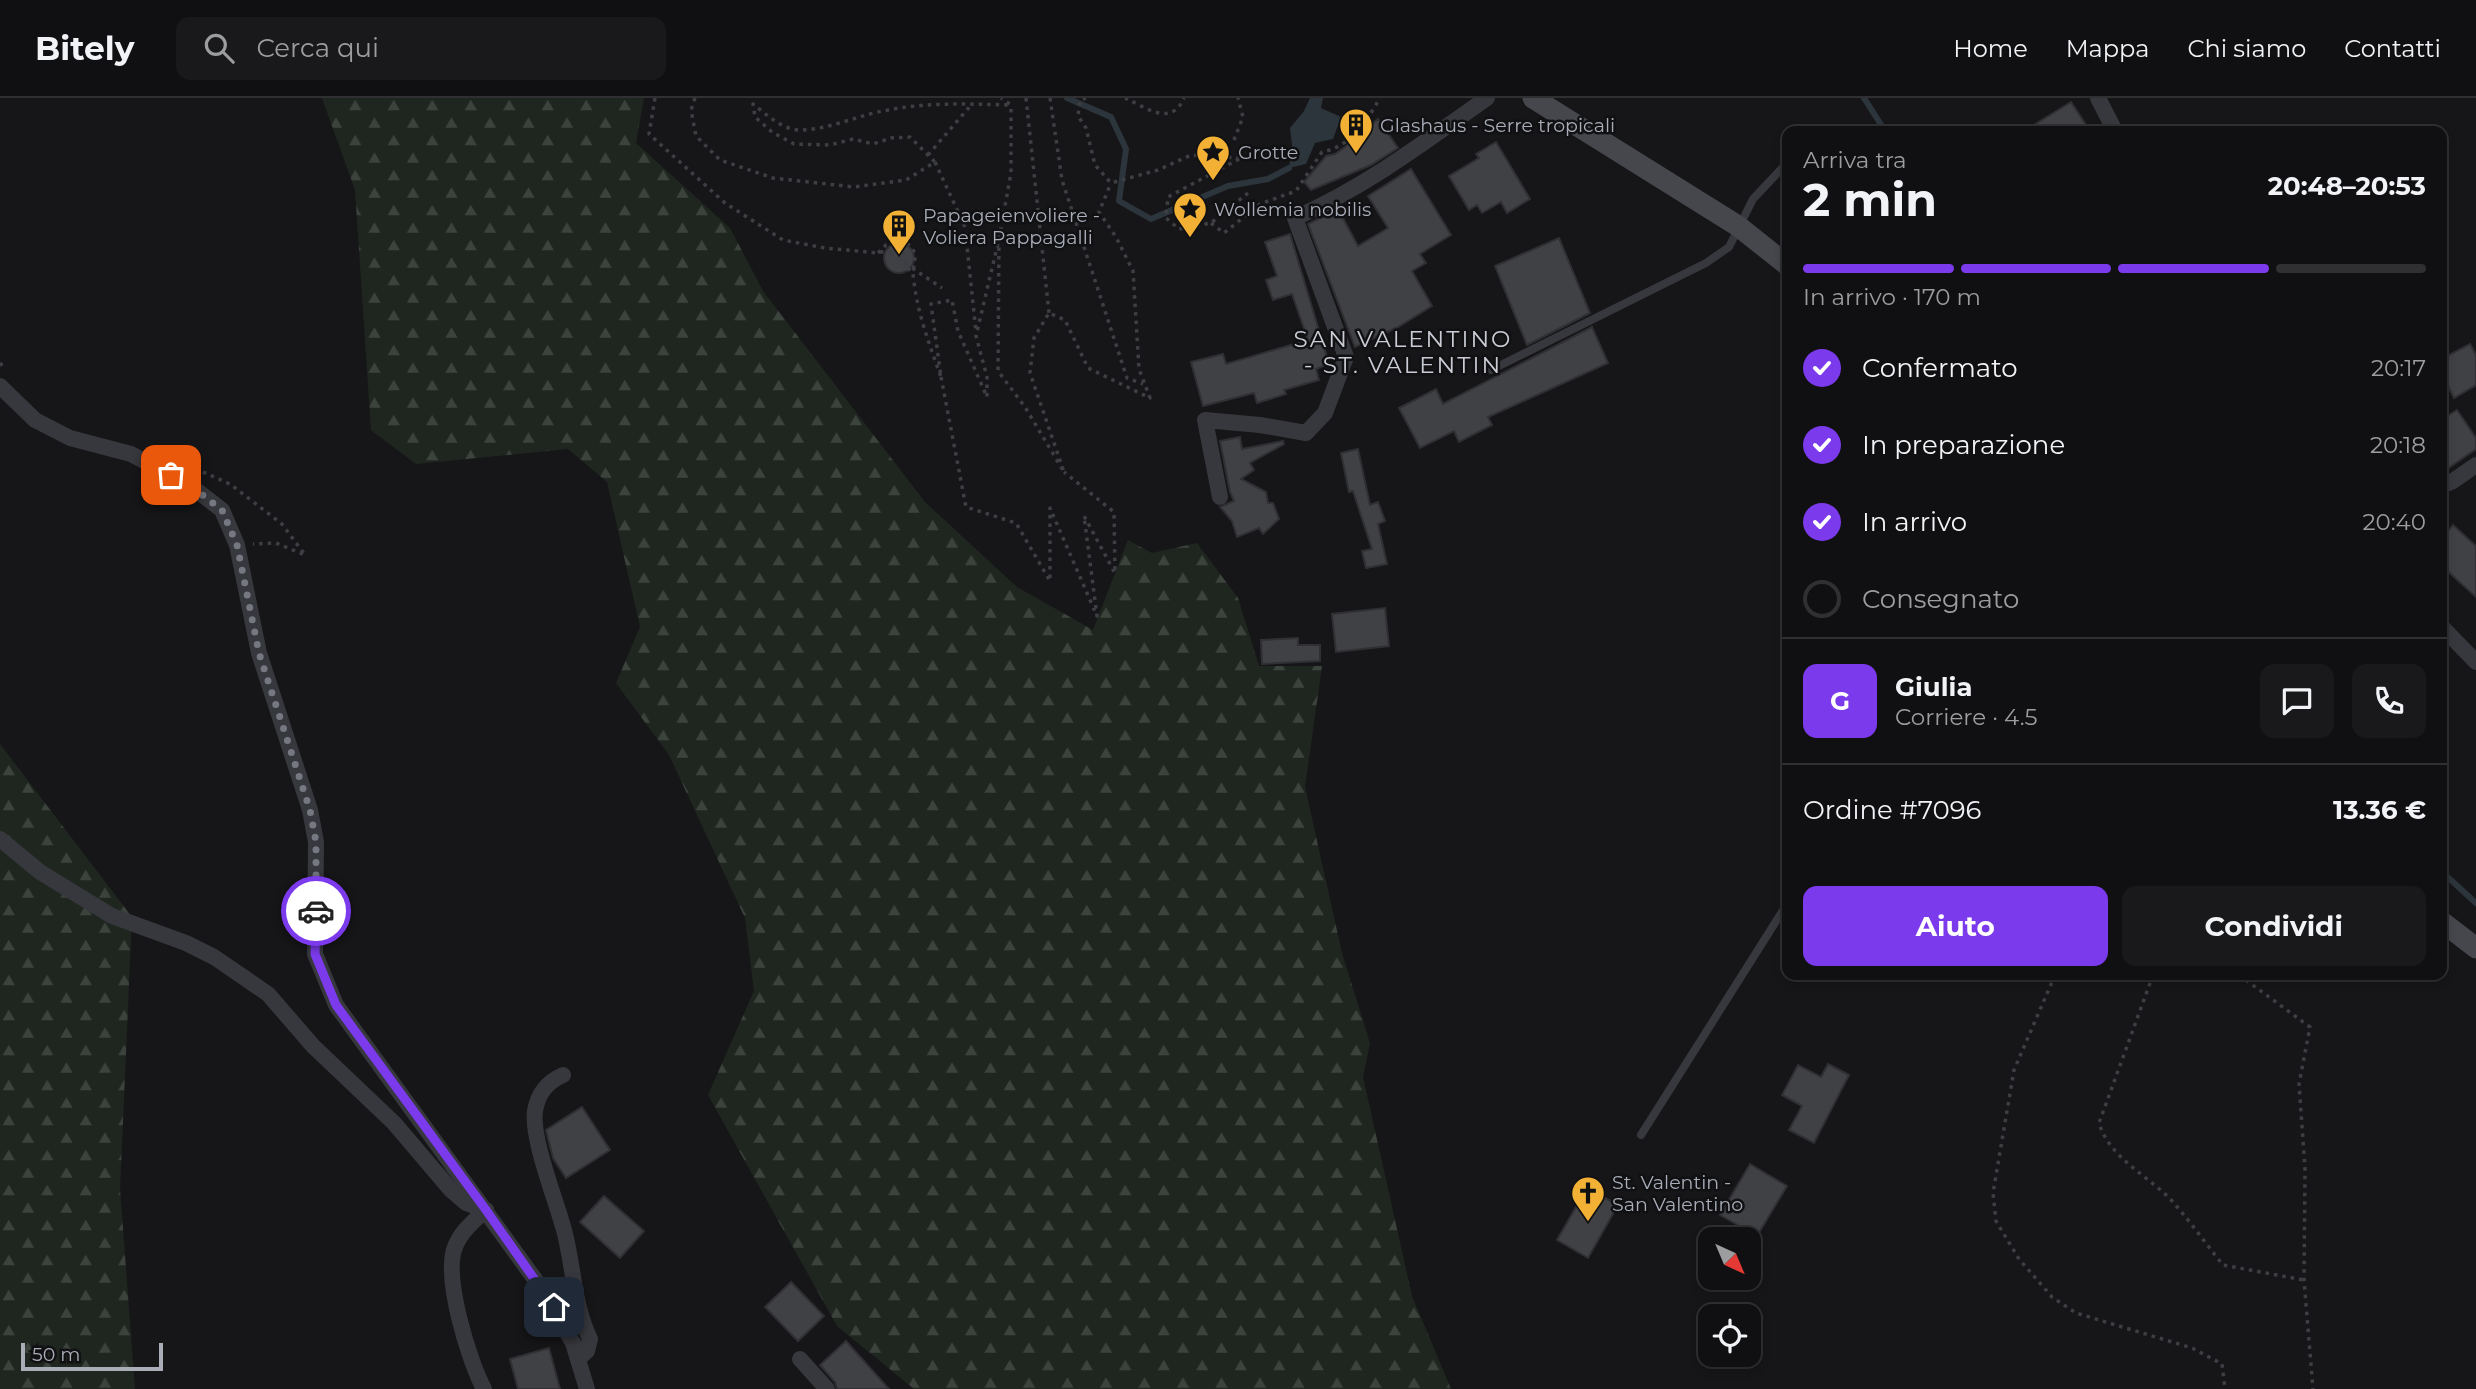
<!DOCTYPE html>
<html lang="it">
<head>
<meta charset="utf-8">
<style>
  :root { --surface:#101012; --page:#19191b; --text:#f1f3f6; --muted:#9c9d9f; --line:#303032; --accent:#7c3aed }
  body { margin:0; font-family:Montserrat,sans-serif; background:var(--page); color:var(--text); height:100vh; display:flex; flex-direction:column; font-size:26px; white-space:nowrap }
  * { box-sizing:border-box; margin:0 }
  p { font-size:23px; color:var(--muted) }
  .icon { flex:none; width:38px; height:38px; fill:none; stroke:currentColor; stroke-width:2; stroke-linecap:round; stroke-linejoin:round }
  .map { position:relative; flex:1; overflow:hidden }
  .details { position:absolute; left:1782px; top:28px; width:665px; height:854px; display:flex; flex-direction:column; background:var(--surface); border-radius:14px; box-shadow:0 4px 10px #0003,0 0 0 2px var(--line) }
  .details>* { flex:none }
  .needle { width:46px; rotate:136deg }
  .fabs { position:absolute; left:1698px; top:1129px; display:grid; gap:14px }
  .fabs a { display:grid; place-items:center; width:63px; height:63px; border-radius:14px; background:var(--surface); box-shadow:0 4px 10px #0003,0 0 0 2px var(--line); font-size:35px }
  .scale { position:absolute; left:21px; bottom:18px; width:142px; box-sizing:border-box; padding-left:7px; border:4px solid #a8adb8; border-top:0; font-size:19px; line-height:24px; white-space:nowrap; color:#a8adb8; -webkit-text-stroke:5px #111113; paint-order:stroke }
  .pin { position:absolute; display:grid; place-items:center; width:60px; height:60px; color:#fff; margin:-30px; border-radius:14px; box-shadow:0 4px 10px #0006 }
  .courier { position:absolute; display:grid; place-items:center; width:70px; height:70px; margin:-35px; border:5px solid #7c3aed; border-radius:50%; background:#fff; color:#222; box-shadow:0 2px 9px #0007 }
  .summary em { font-style:normal; font-weight:700 }
  .summary div { display:flex; flex-direction:column-reverse }
  .summary { display:flex; align-items:center; justify-content:space-between; height:119px; padding:0 21px }
  h1 { font-size:46px; font-weight:700; line-height:52px }
  .bar { display:grid; grid-template-columns:repeat(4,1fr); gap:10px 7px; align-content:center; height:84px; padding:0 21px }
  .bar i { height:9px; border-radius:5px; background:var(--line) }
  .bar .current { background:var(--accent) }
  .bar p { grid-column:span 4 }
  .line { display:flex; align-items:center; gap:18px; padding:0 21px; border-top:2px solid var(--line) }
  .line div { flex:1 }
  .round { display:grid; place-items:center; flex:none; width:74px; height:74px; border-radius:14px; background:var(--page) }
  ol { padding:0 21px; list-style:none }
  li { display:flex; align-items:center; gap:21px; height:77px }
  li p { margin-inline-start:auto }
  li .icon { padding:7px; border-radius:50%; background:var(--accent); color:#fff; stroke-width:4 }
  li:last-child { color:var(--muted) }
  li i { width:38px; height:38px; border:4px solid var(--line); border-radius:50% }
  .button { display:flex; gap:14px; margin-top:auto; padding:14px 21px }
  .button a { flex:1; height:80px; border-radius:14px; background:var(--accent); color:#fff; font-size:28px; font-weight:700; line-height:80px; text-align:center }
  .button a+a { background:var(--page); color:var(--text) }
  header { display:flex; align-items:center; gap:42px; box-sizing:border-box; height:98px; padding:0 35px; background:var(--surface); border-bottom:2px solid var(--line) }
  header strong { font-size:33px }
  nav { display:flex; gap:38px; margin-inline-start:auto; font-size:24px }
  .search { width:490px; height:63px; background:var(--page); display:flex; align-items:center; gap:18px; box-sizing:border-box; padding:0 24px; border-radius:14px; color:var(--muted); font-size:26px }
  .map>svg:first-child { display:block }
  .forest { fill:url(#forest-firs) }
  .water { fill:#2c353c }
  .lines { fill:none; stroke-linecap:round; stroke-linejoin:round }
  .stream { stroke:#2c353c; stroke-width:6 }
  .building { fill:#404145; stroke:#303034; stroke-width:2 }
  .path { stroke:#3d3f44; stroke-width:3.5; stroke-dasharray:3.5 5; stroke-linecap:butt }
  .service { stroke:#37383d; stroke-width:8 }
  .minor { stroke:#37383d; stroke-width:16 }
  .secondary { stroke:#45474d; stroke-width:21 }
  .path-bridge { stroke:#3d3f44; stroke-width:3.5; stroke-dasharray:3.5 5; stroke-linecap:butt }
  .done { stroke:#757880; stroke-width:7; stroke-dasharray:0 12.6 }
  .route { stroke:#7c3aed; stroke-width:9 }
  .labels { text-anchor:middle; dominant-baseline:central; stroke-width:5; stroke-linejoin:round; paint-order:stroke }
  .poi-label { font-size:19px; fill:#a8adb8; stroke:#111113; text-anchor:start }
  .quarter-label { font-size:23px; letter-spacing:2px; fill:#c9ccd4; stroke:#111113 }
</style>
</head>
<body>
<header>
<strong>Bitely</strong>
<div class="search"><svg class="icon" aria-label="search" viewBox="0 0 24 24"><circle cx="10" cy="10" r="6"/><path d="M15 15l6 6"/></svg>Cerca qui</div>
<nav><a>Home</a><a>Mappa</a><a>Chi siamo</a><a>Contatti</a></nav>
</header>
<div class="map">
<svg width="2476" height="1291" viewBox="0 0 2476 1291">
  <defs>
    <pattern id="forest-firs" width="22" height="20" patternUnits="userSpaceOnUse" patternTransform="scale(1.75)"><rect width="22" height="20" fill="#1e261f"/><path d="M5 1l3.5 6h-7zM16 11l3.5 6h-7z" fill="#3c433d"/></pattern>
  </defs>
  <rect width="100%" height="100%" fill="#161618"/>
  <!-- forest -->
  <g class="forest">
    <polygon points="322,0 644,0 636,45 730,130 763,193 925,404 1017,489 1093,532 1128,442 1152,455 1197,445 1238,500 1259,568 1322,568 1305,689 1342,855 1370,945 1363,979 1412,1198 1451,1291 914,1291 837,1228 708,997 754,893 745,820 669,657 616,585 640,529 607,384 568,351 416,366 371,332 355,92"/>
    <polygon points="0,646 132,819 120,1091 135,1291 0,1291"/>
  </g>
  <!-- water -->
  <polygon class="water" points="1310,0 1323,0 1321,10 1341,19 1333,41 1315,45 1306,66 1289,70 1292,47 1290,30 1304,13"/>
  <g class="lines">
    <!-- stream -->
    <g class="stream">
      <polyline points="1067,0 1111,19 1126,51 1119,103 1151,121 1228,88 1268,81 1289,70"/>
      <polyline points="1864,0 1885,33"/>
      <polyline points="2441,773 2476,805"/>
    </g>
  </g>
  <!-- building -->
  <g class="building">
    <polygon points="2071,4 2090,33 2024,33"/>
    <polygon points="1378,21 1398,50 1371,67 1311,92 1304,84 1326,58 1335,56 1345,49"/>
    <polygon points="1496,44 1530,101 1507,115 1501,104 1482,115 1477,107 1469,112 1449,78 1479,60 1476,56"/>
    <polygon points="1411,71 1451,137 1420,156 1426,165 1412,173 1432,208 1398,229 1355,249 1308,126 1338,111 1358,148 1388,130 1368,98"/>
    <polygon points="1290,136 1329,266 1316,271 1319,282 1284,292 1286,296 1257,305 1254,295 1203,308 1191,264 1223,256 1226,266 1308,242 1292,196 1273,202 1266,182 1277,178 1265,144"/>
    <polygon points="1559,140 1590,215 1527,247 1495,168"/>
    <circle cx="899" cy="160" r="15"/>
    <polygon points="1592,229 1608,265 1488,319 1492,327 1459,344 1454,333 1420,350 1399,310 1436,291 1443,306"/>
    <polygon points="2470,246 2476,257 2476,287 2454,300 2441,274 2441,261"/>
    <polygon points="2457,312 2476,340 2476,351 2441,375 2441,322"/>
    <polygon points="1240,339 1242,351 1283,343 1284,346 1250,365 1254,372 1241,381 1266,394 1268,405 1273,405 1279,421 1263,436 1259,430 1237,439 1232,423 1220,409 1234,403 1230,394 1220,343"/>
    <polygon points="1358,351 1370,407 1378,404 1385,423 1378,426 1387,466 1366,470 1362,453 1372,451 1353,393 1349,394 1341,355"/>
    <polygon points="2453,427 2476,448 2476,499 2441,467 2441,442"/>
    <polygon points="1385,510 1389,548 1336,554 1332,516"/>
    <polygon points="1298,540 1298,547 1320,547 1320,563 1262,566 1261,542"/>
    <polygon points="1828,966 1849,977 1814,1045 1789,1032 1802,1008 1782,997 1798,967 1821,979"/>
    <polygon points="582,1009 610,1052 566,1080 553,1060 546,1032"/>
    <polygon points="1750,1066 1787,1088 1757,1138 1720,1117"/>
    <polygon points="1587,1090 1618,1107 1588,1160 1557,1142"/>
    <polygon points="604,1098 644,1133 620,1160 580,1124"/>
    <polygon points="791,1184 824,1218 798,1243 765,1209"/>
    <polygon points="846,1243 889,1291 837,1291 835,1284 820,1267"/>
    <polygon points="549,1250 560,1291 518,1291 510,1261"/>
  </g>
  <g class="lines">
    <!-- path -->
    <g class="path">
      <polyline points="655,0 649,36 725,105 783,142 825,150 878,155 885,153 891,156"/>
      <path d="M695,0L691,12L696,38L720,62L773,80L854,89L906,82L935,64L910,39L891,40L873,46L853,41L830,47L794,46L772,34L755,19L753,6C766,16 781,31 799,32C829,32 858,17 888,12C929,4 969,6 1011,7L1001,0"/>
      <polyline points="1026,0 1049,215"/>
      <polyline points="1050,0 1062,82 1127,280 1143,286"/>
      <polyline points="1086,0 1080,2 1078,18 1086,30 1095,67 1111,85 1158,72 1191,57 1240,60"/>
      <path d="M1125,0C1145,9 1171,30 1184,0"/>
      <polyline points="1234,42 1243,19 1238,0"/>
      <polyline points="928,57 972,6"/>
      <polyline points="1239,61 1168,99 1166,120 1179,131 1211,125 1248,95"/>
      <polyline points="935,64 965,129 976,234"/>
      <path d="M1211,125L1224,135L1260,106L1296,93L1322,54C1350,49 1366,24 1380,0"/>
      <polyline points="999,141 1011,75 1011,7"/>
      <path d="M878,155L886,147L903,142C924,157 910,163 914,184C918,217 930,248 941,279L931,206L952,202L958,233L987,299V279L976,238L999,141L998,273L1025,309L1064,374L1030,275L1034,240L1049,215L1065,222L1088,270L1150,300L1139,271L1133,173L1116,139L1099,114L1111,85"/>
      <polyline points="889,155 892,151 902,153 905,159 905,167 913,176"/>
      <polyline points="0,265 6,271"/>
      <polyline points="941,279 966,409 1016,425 1050,483 1050,410 1097,518 1084,418 1115,475 1114,414 1064,374"/>
      <polyline points="203,374 230,386 282,426 305,457 276,445 253,446"/>
      <polyline points="2055,877 2014,972 1993,1095 1996,1123 2019,1161 2052,1199 2076,1215 2192,1250 2222,1266 2225,1291"/>
      <path d="M2153,877L2099,1025C2110,1061 2148,1077 2172,1103C2190,1123 2206,1146 2223,1167L2304,1182"/>
      <polyline points="2239,877 2310,929 2299,986 2305,1070 2304,1182 2313,1291"/>
    </g>
    <!-- service -->
    <g class="service">
      <polyline points="1491,272 1706,165 1729,149 1753,101 1787,65"/>
      <polyline points="1641,1037 1787,806"/>
    </g>
    <!-- minor -->
    <g class="minor">
      <polyline points="2098,0 2115,33"/>
      <polyline points="0,288 35,322 70,340 131,356 191,388 222,412 237,447 259,555 310,712 316,744 315,856 336,907 542,1191 573,1245 587,1291"/>
      <polyline points="2441,388 2453,383 2476,367"/>
      <path d="M1220,399L1205,322L1260,327L1306,335L1325,315L1346,259L1295,120C1365,89 1425,44 1487,0"/>
      <polyline points="2441,528 2476,564"/>
      <polyline points="0,741 40,774 112,818 186,845 214,859 268,896 313,948 394,1025 451,1092 466,1105 486,1112"/>
      <path d="M563,977C547,984 538,995 535,1013C531,1040 556,1102 564,1132C574,1169 573,1206 590,1241L587,1253L579,1260"/>
      <polyline points="800,1261 827,1291"/>
      <path d="M484,1291C469,1263 443,1179 455,1149C461,1133 474,1123 486,1112"/>
    </g>
    <!-- secondary -->
    <g class="secondary">
      <polyline points="1533,0 1738,128 1787,167"/>
      <polyline points="2441,823 2476,850"/>
    </g>
    <!-- path-bridge -->
    <polyline class="path-bridge" points="891,156 942,190"/>
  </g>
  <g class="lines">
    <!-- done -->
    <polyline class="done" points="171,377 191,388 222,412 237,447 259,555 310,712 316,744 316,813"/>
    <!-- route -->
    <polyline class="route" points="316,813 315,856 336,907 486,1112 554,1209"/>
  </g>
  <!-- icons -->
  <defs>
    <g id="building-pin" transform="scale(1.75)"><path d="M0 17L-7.5 6A9.5 9.5 0 1 1 7.5 6Z" fill="#f2b134" stroke="#111113"/><path d="M-4-6H4V6H1V3H-1V6H-4ZM-2.5-4.3h1.7v1.8h-1.7ZM.8-4.3h1.7v1.8H.8ZM-2.5-1h1.7V.8h-1.7ZM.8-1h1.7V.8H.8Z" fill="#111"/></g>
    <g id="sight-pin" transform="scale(1.75)"><path d="M0 17L-7.5 6A9.5 9.5 0 1 1 7.5 6Z" fill="#f2b134" stroke="#111113"/><path d="M0-6L1.8-2.2L6-1.7L2.9 1.2L3.7 5.4L0 3.3L-3.7 5.4L-2.9 1.2L-6-1.7L-1.8-2.2Z" fill="#111"/></g>
    <g id="church-pin" transform="scale(1.75)"><path d="M0 17L-7.5 6A9.5 9.5 0 1 1 7.5 6Z" fill="#f2b134" stroke="#111113"/><path d="M-1.2-6h2.4v3.5h3.3v2.4h-3.3V6h-2.4V-.1h-3.3v-2.4h3.3Z" fill="#111"/></g>
  </defs>
  <g fill-rule="evenodd">
    <use href="#building-pin" x="1356" y="27"/>
    <use href="#sight-pin" x="1213" y="54"/>
    <use href="#sight-pin" x="1190" y="111"/>
    <use href="#building-pin" x="899" y="128"/>
    <use href="#church-pin" x="1588" y="1095"/>
  </g>
  <g class="labels">
    <!-- poi labels -->
    <g class="poi-label">
      <text x="1380" y="27">Glashaus - Serre tropicali</text>
      <text x="1238" y="54">Grotte</text>
      <text x="1214" y="111">Wollemia nobilis</text>
      <text x="923" y="117">Papageienvoliere -<tspan x="923" dy="22">Voliera Pappagalli</tspan></text>
      <text x="1612" y="1084">St. Valentin -<tspan x="1612" dy="22">San Valentino</tspan></text>
    </g>
    <!-- quarter labels -->
    <g class="quarter-label">
      <text x="1403" y="241">SAN VALENTINO<tspan x="1403" dy="26">- ST. VALENTIN</tspan></text>
    </g>
  </g>
</svg>
<div class="fabs">
<a><svg class="needle" viewBox="-14 -14 28 28"><path d="M0-13l5 13h-10z" fill="#e53935"/><path d="M0 13l5-13h-10z" fill="#9c9d9f"/></svg></a>
<a><svg class="icon" aria-label="locate" viewBox="0 0 24 24"><circle cx="12" cy="12" r="6"/><path d="M12 2v4M12 18v4M2 12h4M18 12h4"/></svg></a>
</div>
<div class="scale">50 m</div>
<div class="pin" style="left:171px;top:377px;background:#ea580c"><svg class="icon" aria-label="bag" viewBox="0 0 24 24"><path d="M5 8h14l-1 12H6zM9 8a3 3 0 0 1 6 0"/></svg></div>
<div class="pin" style="left:554px;top:1209px;background:#1f2937"><svg class="icon" aria-label="home" viewBox="0 0 24 24"><path d="M3 11l9-7 9 7M6 9v11h12V9"/></svg></div>
<div class="courier" style="left:316px;top:813px"><svg class="icon" aria-label="car" viewBox="0 0 24 24"><path d="M5 17H2v-5l4-1 3-4h7l3 4 3 1v5h-3M9 17h6M6 11h13"/><circle cx="7" cy="17" r="2"/><circle cx="17" cy="17" r="2"/></svg></div>
<section class="details">
<div class="summary"><div><h1>2 min</h1><p>Arriva tra</p></div><em>20:48–20:53</em></div>
<div class="bar"><i class="current"></i><i class="current"></i><i class="current"></i><i></i><p>In arrivo · 170 m</p></div>
<ol>
<li><svg class="icon" aria-label="check" viewBox="0 0 24 24"><path d="M5 12l5 5 9-10"/></svg>Confermato<p>20:17</p></li>
<li><svg class="icon" aria-label="check" viewBox="0 0 24 24"><path d="M5 12l5 5 9-10"/></svg>In preparazione<p>20:18</p></li>
<li><svg class="icon" aria-label="check" viewBox="0 0 24 24"><path d="M5 12l5 5 9-10"/></svg>In arrivo<p>20:40</p></li>
<li><i></i>Consegnato</li>
</ol>
<div class="line" style="height:126px"><b class="round" style="background:var(--accent);color:#fff">G</b><div><b>Giulia</b><p>Corriere · 4.5</p></div><a class="round"><svg class="icon" aria-label="chat" viewBox="0 0 24 24"><path d="M4 5h16v11H9l-5 4z"/></svg></a><a class="round"><svg class="icon" aria-label="phone" viewBox="0 0 24 24"><path d="M5 4h4l2 5-3 2q2 4 5 5l2-3 5 2v4C11 20 4 13 5 4z"/></svg></a></div>
<div class="line" style="height:91px"><div>Ordine #7096</div><b>13.36 €</b></div>
<div class="button"><a>Aiuto</a><a>Condividi</a></div>
</section>
</div>
</body>
</html>
